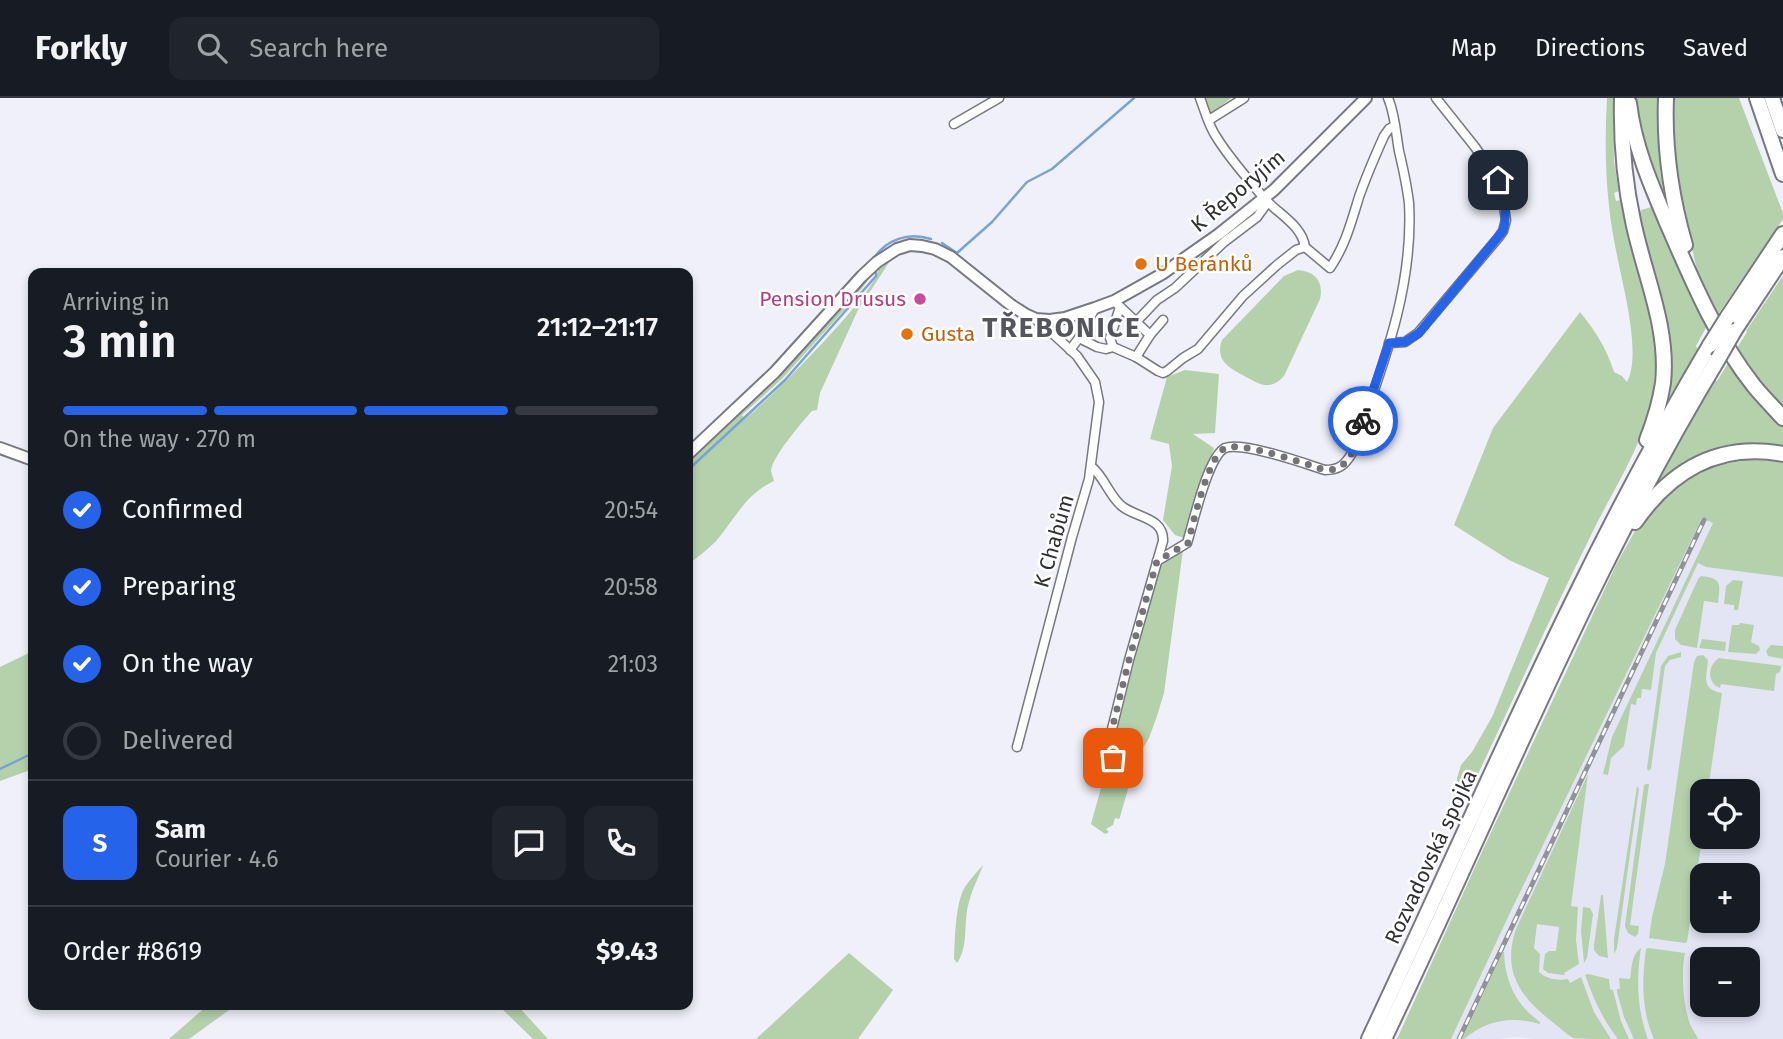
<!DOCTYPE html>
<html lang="en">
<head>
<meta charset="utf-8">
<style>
  :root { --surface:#171b24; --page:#20242c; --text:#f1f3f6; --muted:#9ea1a6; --line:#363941; --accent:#2563eb }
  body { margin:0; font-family:"Fira Sans",sans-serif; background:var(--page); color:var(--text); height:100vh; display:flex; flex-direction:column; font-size:26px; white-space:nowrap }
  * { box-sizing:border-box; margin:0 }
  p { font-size:23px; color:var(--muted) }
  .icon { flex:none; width:38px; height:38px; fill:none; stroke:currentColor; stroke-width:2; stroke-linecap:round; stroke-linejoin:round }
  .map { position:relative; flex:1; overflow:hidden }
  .side { position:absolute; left:28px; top:170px; width:665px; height:742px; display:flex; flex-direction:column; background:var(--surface); border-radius:14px; box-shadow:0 4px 10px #0003 }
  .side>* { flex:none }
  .fabs { position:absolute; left:1690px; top:681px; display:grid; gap:14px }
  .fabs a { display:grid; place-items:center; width:70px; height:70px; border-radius:14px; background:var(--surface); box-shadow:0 4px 10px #0003; font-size:35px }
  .pin { position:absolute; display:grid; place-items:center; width:60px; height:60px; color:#fff; margin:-30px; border-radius:14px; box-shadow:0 4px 10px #0006 }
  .courier { position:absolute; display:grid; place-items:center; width:70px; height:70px; margin:-35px; border:5px solid #2563eb; border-radius:50%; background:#fff; color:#222; box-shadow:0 2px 9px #0007 }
  .overview em { font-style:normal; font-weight:600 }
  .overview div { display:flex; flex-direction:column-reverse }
  .overview { display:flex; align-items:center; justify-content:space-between; height:119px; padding:0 35px }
  h1 { font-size:46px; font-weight:600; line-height:52px }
  .bar { display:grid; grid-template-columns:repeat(4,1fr); gap:10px 7px; align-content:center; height:84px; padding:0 35px }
  .bar i { height:9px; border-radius:5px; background:var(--line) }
  .bar .on { background:var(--accent) }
  .bar p { grid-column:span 4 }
  .line { display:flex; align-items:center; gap:18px; padding:0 35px; border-top:2px solid var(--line) }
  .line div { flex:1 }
  .round { display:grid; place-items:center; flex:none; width:74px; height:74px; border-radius:14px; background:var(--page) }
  ol { padding:0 35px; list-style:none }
  li { display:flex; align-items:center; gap:21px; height:77px }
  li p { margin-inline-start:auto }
  li .icon { padding:7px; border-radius:50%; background:var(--accent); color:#fff; stroke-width:4 }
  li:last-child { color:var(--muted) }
  li i { width:38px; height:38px; border:4px solid var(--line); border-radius:50% }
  header { display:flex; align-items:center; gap:42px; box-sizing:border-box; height:98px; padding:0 35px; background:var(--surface); border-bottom:2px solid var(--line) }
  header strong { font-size:33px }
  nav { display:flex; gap:38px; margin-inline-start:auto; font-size:24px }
  .search { width:490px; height:63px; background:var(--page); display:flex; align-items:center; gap:18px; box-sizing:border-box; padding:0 24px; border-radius:14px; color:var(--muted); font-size:26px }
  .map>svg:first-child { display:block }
  .built { fill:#e3e5f5; fill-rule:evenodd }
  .green { fill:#b5d1ac }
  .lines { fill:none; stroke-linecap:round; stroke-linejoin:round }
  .stream { stroke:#77a4d2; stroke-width:2.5 }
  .street-casing { stroke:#787880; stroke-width:11 }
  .secondary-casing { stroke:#787880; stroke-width:14 }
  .highway-casing { stroke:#787880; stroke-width:18 }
  .street { stroke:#fff; stroke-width:8 }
  .secondary { stroke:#fff; stroke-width:10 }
  .highway { stroke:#fff; stroke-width:14 }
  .rail-casing { stroke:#929399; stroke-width:5 }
  .rail { stroke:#fff; stroke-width:2.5; stroke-dasharray:8; stroke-linecap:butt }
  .highway-bridge-casing { stroke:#787880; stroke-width:18; stroke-linecap:butt }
  .highway-bridge { stroke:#fff; stroke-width:14 }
  .done { stroke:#737379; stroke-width:7; stroke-dasharray:0 12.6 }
  .route { stroke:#2563eb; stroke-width:9 }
  .food-dot { fill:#e8710a; stroke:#fff; stroke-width:2.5 }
  .hotel-dot { fill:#d1479c; stroke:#fff; stroke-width:2.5 }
  .labels { text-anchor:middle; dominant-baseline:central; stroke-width:5; stroke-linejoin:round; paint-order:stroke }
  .street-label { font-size:21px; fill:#303034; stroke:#fff }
  .food-label { font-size:21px; fill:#c56008; stroke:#fff; text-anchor:start }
  .hotel-label { font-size:21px; fill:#b23c85; stroke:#fff; text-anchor:end }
  .district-label { font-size:28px; font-weight:bold; letter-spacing:2px; fill:#55565d; stroke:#fff }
</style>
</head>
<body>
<header>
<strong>Forkly</strong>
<div class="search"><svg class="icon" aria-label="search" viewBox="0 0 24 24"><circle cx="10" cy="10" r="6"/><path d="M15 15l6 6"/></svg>Search here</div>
<nav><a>Map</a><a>Directions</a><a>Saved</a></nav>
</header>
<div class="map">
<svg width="1783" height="941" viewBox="0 0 1783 941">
  <rect width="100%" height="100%" fill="#eff0f9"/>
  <!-- built -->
  <path class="built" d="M1702,419L1783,420V941H1533L1516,939L1497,941H1451L1510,815ZM1703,693H1748V738H1703ZM1703,777H1748V822H1703ZM1703,861H1748V906H1703Z"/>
  <!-- green -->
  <g class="green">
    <polygon points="1202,0 1231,0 1211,16"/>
    <path d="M1607,0H1613L1614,64L1619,93L1614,95L1616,103L1621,102C1632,159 1658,215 1655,274C1653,332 1619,381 1594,431C1549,522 1507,615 1464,706L1457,710V680L1461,667L1472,654L1492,619L1549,480L1509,462L1454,427L1493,330L1580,214C1596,234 1606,249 1614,274L1622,278L1627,284C1641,258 1625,196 1619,167C1615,148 1611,128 1609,108C1605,72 1605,36 1607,0Z"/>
    <polygon points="1632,0 1657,0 1660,73 1665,102 1649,65"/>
    <polygon points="1673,0 1739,0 1783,115 1783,121 1717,218 1697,172 1678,92 1674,56"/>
    <path d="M1655,108L1708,226L1696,248L1698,251L1670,298C1671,279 1672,261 1670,242C1665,200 1650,159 1639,118L1641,112Z"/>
    <path d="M892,160L858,212L820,295L817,312L812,313C802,324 772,359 771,373C771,373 774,383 774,383C746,396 736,419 717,442C709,451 697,459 688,467V362L757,301L875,173L853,202L783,280L742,317L745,321C768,303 876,195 878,172Z"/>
    <path d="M1298,172C1315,173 1324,184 1320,201L1284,278C1280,282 1276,286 1269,287C1261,288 1254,283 1248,280C1232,271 1214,264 1222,242L1284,178Z"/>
    <polygon points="1782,179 1783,180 1783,315 1735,253 1747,234 1746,233"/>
    <path d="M1730,262L1756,300L1783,329V349C1736,338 1692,356 1656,386L1715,282L1717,283Z"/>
    <polygon points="1185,272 1219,276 1215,335 1193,336 1214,350 1184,440 1175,437 1163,422 1172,368 1169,346 1150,341 1167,279"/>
    <polygon points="1747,362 1783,363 1783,479 1706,469 1698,465 1656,555 1651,592 1642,591 1641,600 1637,600 1636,607 1631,606 1624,648 1611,660 1608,677 1603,676 1612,639 1713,425 1702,420 1510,815 1451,941 1397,941 1486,745 1616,467 1641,422 1674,388 1709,369"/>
    <path d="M1183,452L1164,595L1157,618L1149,640L1140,655L1130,684L1120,719L1119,721L1115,720L1113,727L1106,731L1109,734L1105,736L1091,726L1116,636L1154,485C1162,463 1162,463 1183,452Z"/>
    <path d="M1701,478C1723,480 1720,487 1718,505L1704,503L1697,550L1681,547L1675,541V532L1698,481Z"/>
    <polygon points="1733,482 1743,483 1738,512 1734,512 1734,507 1724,506 1726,488"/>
    <polygon points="1740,525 1754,527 1751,544 1759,548 1760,552 1756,556 1728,554 1732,527 1739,527"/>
    <polygon points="1702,541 1726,544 1725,553 1699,550"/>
    <polygon points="1771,547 1783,548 1783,561 1768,558 1766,553"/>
    <polygon points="33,553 33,671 0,683 0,569"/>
    <polygon points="1681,554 1681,559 1670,562 1665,568 1651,671 1648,673 1647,670 1661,568 1668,558"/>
    <path d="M1703,557L1708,562C1707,579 1700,591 1722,595L1708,693H1703V734L1687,844L1685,845L1649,840L1652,819L1665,766L1694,564L1697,558Z"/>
    <path d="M1719,560L1781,568L1780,574L1776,576L1774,593L1721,586L1720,590C1706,585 1708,567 1719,560Z"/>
    <path d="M1588,676L1571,808L1578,809L1576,842L1579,866L1564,875L1565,877H1563L1548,875L1543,871L1545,856L1549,853H1556L1559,829L1537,826L1534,850L1540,856L1539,874C1546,881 1558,883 1568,881L1570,885L1581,879L1594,914L1611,941C1600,941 1582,941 1573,940C1566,936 1560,930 1555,926C1522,901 1501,875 1516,831Z"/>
    <polygon points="1646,686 1649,686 1630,827 1639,828 1638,836 1635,839 1628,835 1625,828 1644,687"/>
    <polygon points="1637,688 1639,691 1617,850 1614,856 1614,841"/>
    <path d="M983,767C979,779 972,791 969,804C963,823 969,849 957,865L954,861C955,842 955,805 965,789C970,781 977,774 983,767Z"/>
    <polygon points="1601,797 1603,797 1608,860 1599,858 1594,852 1594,847"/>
    <polygon points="1583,809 1590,810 1593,816 1587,860 1584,865 1581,833"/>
    <path d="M1641,850C1636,882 1637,911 1648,941H1634L1624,919L1617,894V891H1620L1619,880L1630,881C1632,870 1631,857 1641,850Z"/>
    <path d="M1648,850L1685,855C1681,875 1683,907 1690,926C1692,931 1696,936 1698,941H1654C1641,912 1642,882 1646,851Z"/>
    <path d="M1503,854H1504C1505,884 1516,907 1540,924V926C1512,918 1487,922 1464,941H1462Z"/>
    <polygon points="849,855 893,892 858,941 756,941"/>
    <path d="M1588,876L1609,881L1610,891L1613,892L1621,923L1629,941H1618C1603,922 1593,900 1585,877Z"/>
    <polygon points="208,907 236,907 189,941 169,941"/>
    <polygon points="498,907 517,907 548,941 533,941"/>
  </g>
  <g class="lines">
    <!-- stream -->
    <g class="stream">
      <polyline points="942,145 957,155 992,124 1027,84 1052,71 1134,0"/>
      <path d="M873,161C887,141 908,134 931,141"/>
      <polyline points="688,372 785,282 876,178 876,175"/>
      <polyline points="0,671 33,655"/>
    </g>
    <!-- street casing -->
    <g class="street-casing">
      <g id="street">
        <path d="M1200,0C1205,13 1209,29 1217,40C1230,61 1248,81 1264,100C1278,116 1302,127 1305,149L1330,170C1345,148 1351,125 1359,99C1366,79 1375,58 1384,38L1389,31L1394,28"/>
        <polyline points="1209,22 1244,0"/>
        <polyline points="954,26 999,0"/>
        <polyline points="1114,203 1150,237"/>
        <polyline points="1136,224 1157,202 1175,190 1224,144 1257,119 1268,104"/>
        <polyline points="1079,240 1097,249 1106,251 1113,249 1136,259 1158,273 1163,275 1167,273 1183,260 1198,251 1243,198 1277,167 1296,152 1305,149"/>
        <polyline points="1389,245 1405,244 1418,235 1498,140 1503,133 1506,122 1501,90 1498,82 1475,49 1436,0"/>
        <polyline points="1113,249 1110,240 1120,209"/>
        <polyline points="1070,252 1079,240 1095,210"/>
        <polyline points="1136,259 1150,237 1163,222"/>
        <path d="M1092,369C1105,380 1110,400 1123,409C1138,420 1164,420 1163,443L1129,562L1111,635L1110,651L1113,660"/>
        <path d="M1157,463L1187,445C1193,426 1208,358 1225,350C1242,343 1306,366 1325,372C1339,372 1345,367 1352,355C1380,275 1414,193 1409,105C1407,88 1403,70 1399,53C1396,36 1395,16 1388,0"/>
        <polyline points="1017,649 1072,439 1089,381 1099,304 1095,284 1077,258 1037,221"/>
      </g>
    </g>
    <!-- secondary casing -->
    <g class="secondary-casing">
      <g id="secondary">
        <polyline points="0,350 33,362"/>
        <polyline points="688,356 775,274 862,178 877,164 897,151 910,147 922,148 935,151 951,159 1011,207 1025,216 1036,221 1050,222 1065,220 1095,210 1114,203 1162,176 1219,136 1274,92 1366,0"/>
      </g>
    </g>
    <!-- highway casing -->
    <g class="highway-casing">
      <g id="highway">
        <path d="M1622,0C1621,41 1624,82 1633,123C1644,177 1669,229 1663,285C1660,305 1654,324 1647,342"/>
        <path d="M1666,0C1664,50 1671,99 1685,147"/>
        <polyline points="1757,0 1783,76"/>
        <polyline points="1772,0 1783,32"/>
        <path d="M1629,5C1634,48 1651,87 1668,127C1692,182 1716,240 1754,288C1763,299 1773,309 1783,320"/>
        <polyline points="1727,220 1783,136"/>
        <polyline points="1734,233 1783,159"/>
        <path d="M1635,424C1671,372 1719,344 1783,356"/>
        <path d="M1369,941C1479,708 1578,469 1710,247"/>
        <path d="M1384,941C1493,714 1587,477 1718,261"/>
      </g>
    </g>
    <!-- street -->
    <use href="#street" class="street"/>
    <!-- secondary -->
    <use href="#secondary" class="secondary"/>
    <!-- highway -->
    <use href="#highway" class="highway"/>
    <!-- rail casing -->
    <g class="rail-casing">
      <polyline id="rail" points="1459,941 1704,422"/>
    </g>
    <!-- rail -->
    <use href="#rail" class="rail"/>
    <!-- highway-bridge casing -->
    <g class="highway-bridge-casing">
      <g id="highway-bridge">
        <polyline points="1710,247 1727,220"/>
        <polyline points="1718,261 1734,233"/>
      </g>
    </g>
    <!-- highway-bridge -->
    <use href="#highway-bridge" class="highway-bridge"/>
  </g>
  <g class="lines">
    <!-- done -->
    <path class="done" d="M1113,660L1110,652L1111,635L1129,562L1157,463L1188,445C1193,426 1208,358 1225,350C1242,343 1306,366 1325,372C1352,373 1356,344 1363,323"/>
    <!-- route -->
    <path class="route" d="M1363,323L1389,245L1405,244L1419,235L1503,133C1508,118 1504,97 1498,82"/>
  </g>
  <!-- markers -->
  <g class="food-dot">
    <circle cx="1141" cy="166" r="7"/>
    <circle cx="907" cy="236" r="7"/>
  </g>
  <circle class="hotel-dot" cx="920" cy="201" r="7"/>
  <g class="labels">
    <!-- street labels -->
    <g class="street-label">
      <text transform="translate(1238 93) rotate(-40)">K Řeporyjím</text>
      <text transform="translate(1054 443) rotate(-74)">K Chabům</text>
      <text transform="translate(1431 759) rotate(-65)">Rozvadovská spojka</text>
    </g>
    <!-- food labels -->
    <g class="food-label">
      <text x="1155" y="166">U Beránků</text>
      <text x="921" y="236">Gusta</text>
    </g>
    <!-- hotel labels -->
    <g class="hotel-label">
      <text x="906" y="201">Pension Drusus</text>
    </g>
    <!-- district labels -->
    <g class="district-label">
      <text x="1062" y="229">TŘEBONICE</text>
    </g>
  </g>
</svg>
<div class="fabs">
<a><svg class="icon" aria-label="locate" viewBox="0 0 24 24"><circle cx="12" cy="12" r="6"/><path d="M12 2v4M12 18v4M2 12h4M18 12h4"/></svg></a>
<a>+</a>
<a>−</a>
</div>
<div class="pin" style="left:1113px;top:660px;background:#ea580c"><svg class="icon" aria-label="bag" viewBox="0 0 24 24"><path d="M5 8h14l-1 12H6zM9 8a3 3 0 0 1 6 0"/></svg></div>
<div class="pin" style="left:1498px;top:82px;background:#1f2937"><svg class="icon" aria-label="home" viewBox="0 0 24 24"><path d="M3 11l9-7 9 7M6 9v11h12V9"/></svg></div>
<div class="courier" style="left:1363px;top:323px"><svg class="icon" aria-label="bike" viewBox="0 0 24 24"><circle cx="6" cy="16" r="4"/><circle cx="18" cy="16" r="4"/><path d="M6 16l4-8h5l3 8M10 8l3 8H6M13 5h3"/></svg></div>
<section class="side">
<div class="overview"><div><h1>3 min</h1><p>Arriving in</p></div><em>21:12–21:17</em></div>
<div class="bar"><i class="on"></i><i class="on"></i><i class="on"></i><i></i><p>On the way · 270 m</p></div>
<ol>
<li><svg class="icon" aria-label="check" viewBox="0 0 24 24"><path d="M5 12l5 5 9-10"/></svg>Confirmed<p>20:54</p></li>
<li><svg class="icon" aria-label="check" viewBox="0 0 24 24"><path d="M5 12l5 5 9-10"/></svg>Preparing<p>20:58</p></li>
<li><svg class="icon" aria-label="check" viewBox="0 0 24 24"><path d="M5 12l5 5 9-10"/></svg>On the way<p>21:03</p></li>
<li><i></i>Delivered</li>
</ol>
<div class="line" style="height:126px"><b class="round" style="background:var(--accent);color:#fff">S</b><div><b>Sam</b><p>Courier · 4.6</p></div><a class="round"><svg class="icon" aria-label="chat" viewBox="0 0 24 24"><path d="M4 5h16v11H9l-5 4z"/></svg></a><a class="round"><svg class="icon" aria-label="phone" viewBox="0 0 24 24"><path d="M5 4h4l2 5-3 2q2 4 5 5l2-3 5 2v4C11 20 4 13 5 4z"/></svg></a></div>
<div class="line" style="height:91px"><div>Order #8619</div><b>$9.43</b></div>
</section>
</div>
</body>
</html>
